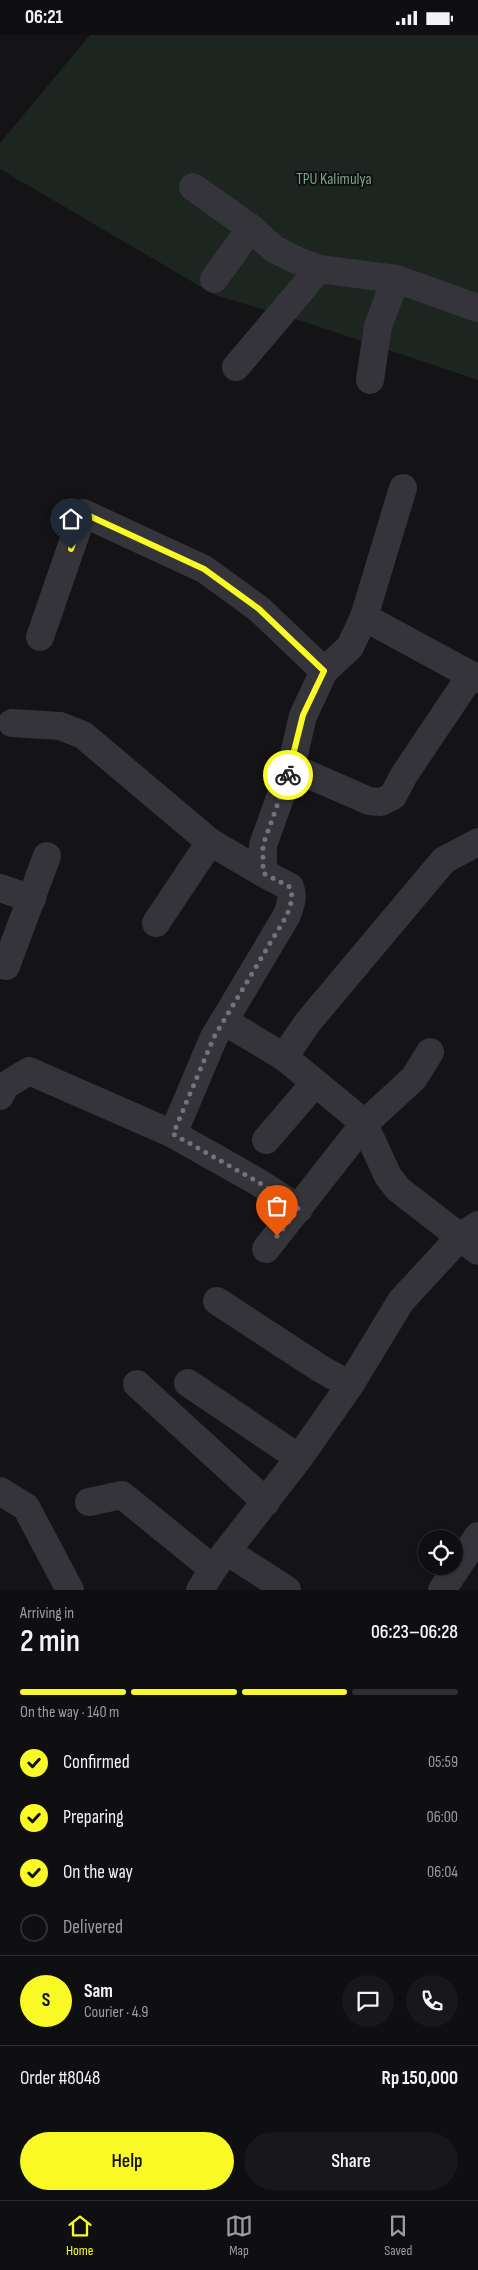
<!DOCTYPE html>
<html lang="en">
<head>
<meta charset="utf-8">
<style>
  :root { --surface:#0f0e10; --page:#181719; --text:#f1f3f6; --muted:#9b9c9f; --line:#2f2e30; --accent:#f9f926 }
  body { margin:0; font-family:"Sofia Sans Condensed",sans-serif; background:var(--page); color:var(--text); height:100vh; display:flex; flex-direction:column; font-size:19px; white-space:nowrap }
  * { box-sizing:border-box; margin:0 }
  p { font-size:16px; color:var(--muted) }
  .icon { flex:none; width:28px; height:28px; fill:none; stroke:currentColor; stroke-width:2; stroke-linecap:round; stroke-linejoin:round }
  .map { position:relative; height:1555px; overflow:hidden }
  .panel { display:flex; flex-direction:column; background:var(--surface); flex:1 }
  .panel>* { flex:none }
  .controls { position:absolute; left:418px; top:1495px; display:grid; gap:10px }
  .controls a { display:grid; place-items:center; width:45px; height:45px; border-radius:50%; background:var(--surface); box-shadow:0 1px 4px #0004,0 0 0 1px var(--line); font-size:25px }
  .pin { position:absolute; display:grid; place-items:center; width:42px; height:42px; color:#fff; margin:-51px -21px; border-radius:50% 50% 50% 0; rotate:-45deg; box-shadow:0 0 5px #0007 }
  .pin .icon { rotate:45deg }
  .courier { position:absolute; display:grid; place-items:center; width:50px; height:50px; margin:-25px; border:4px solid #f9f926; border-radius:50%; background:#fff; color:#222; box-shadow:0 1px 6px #0007 }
  .overview em { font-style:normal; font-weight:600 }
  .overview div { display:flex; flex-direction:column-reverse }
  .overview { display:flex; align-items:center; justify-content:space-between; height:85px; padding:0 20px }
  h1 { font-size:32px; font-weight:600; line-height:38px }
  .bar { display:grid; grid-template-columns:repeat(4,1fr); gap:8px 5px; align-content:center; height:60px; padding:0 20px }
  .bar i { height:6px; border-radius:4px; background:var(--line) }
  .bar .current { background:var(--accent) }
  .bar p { grid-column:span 4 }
  .line { display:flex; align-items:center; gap:12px; padding:0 20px; border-top:1px solid var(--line) }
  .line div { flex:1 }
  .round { display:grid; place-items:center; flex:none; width:52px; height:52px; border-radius:26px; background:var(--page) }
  ol { padding:0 20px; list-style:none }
  li { display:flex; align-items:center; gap:15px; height:55px }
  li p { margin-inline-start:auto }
  li .icon { padding:5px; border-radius:50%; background:var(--accent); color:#111; stroke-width:4 }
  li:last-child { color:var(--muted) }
  li i { width:28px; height:28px; border:2px solid var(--line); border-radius:50% }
  .action { display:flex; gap:10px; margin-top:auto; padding:10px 20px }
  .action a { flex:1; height:58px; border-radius:30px; background:var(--accent); color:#111; font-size:20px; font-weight:600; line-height:58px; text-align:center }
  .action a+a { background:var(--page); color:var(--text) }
  .status { display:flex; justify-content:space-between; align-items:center; height:35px; padding:0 25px; background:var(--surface); direction:ltr }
  .status svg { height:14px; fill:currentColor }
  .menu { display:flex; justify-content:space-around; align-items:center; height:70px; border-top:1px solid var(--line); background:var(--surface); font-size:14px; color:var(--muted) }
  .menu a { display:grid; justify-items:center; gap:2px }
  .menu .current { color:var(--accent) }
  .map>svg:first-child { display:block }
  .green { fill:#1d2520 }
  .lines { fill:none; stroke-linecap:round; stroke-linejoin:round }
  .minor { stroke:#35343a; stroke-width:28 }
  .done { stroke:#72717e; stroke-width:5; stroke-dasharray:0 9 }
  .route { stroke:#f9f926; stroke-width:6 }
  .labels { text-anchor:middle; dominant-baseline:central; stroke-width:4; stroke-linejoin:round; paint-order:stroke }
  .park-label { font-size:16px; fill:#7aa28a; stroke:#0f0e10 }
</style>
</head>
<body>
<div class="status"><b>06:21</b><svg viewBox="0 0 49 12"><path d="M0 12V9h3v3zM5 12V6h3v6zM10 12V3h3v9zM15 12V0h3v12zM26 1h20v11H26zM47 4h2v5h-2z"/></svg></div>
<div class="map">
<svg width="478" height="1555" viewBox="0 0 478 1555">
  <rect width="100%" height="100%" fill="#141315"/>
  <!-- green -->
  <polygon class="green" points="90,0 478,0 478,345 308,288 215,260 0,134 0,108"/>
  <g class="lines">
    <!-- minor -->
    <g class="minor">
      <polyline points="193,152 251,193 274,214 296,225 319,234 396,244 478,273"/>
      <polyline points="214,244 251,193"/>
      <polyline points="236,332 319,234"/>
      <polyline points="370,345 378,291 396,244"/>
      <polyline points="364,582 478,644"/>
      <polyline points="40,602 83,478 204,534 259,574 324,636"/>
      <polyline points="12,688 60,691 83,700 210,807 263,838 263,810 291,732 303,681 324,636 350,612 364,582 403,453"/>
      <polyline points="291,732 369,766 381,767 393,761 404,740 471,640"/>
      <polyline points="0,853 32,864"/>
      <polyline points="156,888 210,807"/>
      <polyline points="6,931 47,821"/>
      <path d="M224,986L287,880C290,871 294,862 290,852L263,838"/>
      <polyline points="284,1022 308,987 444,825 478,807"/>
      <polyline points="0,1061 5,1051 29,1036 173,1099 258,1147 299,1174"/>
      <polyline points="173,1099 214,1002 224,986 284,1022 363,1087 388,1141 398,1154 478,1216"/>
      <polyline points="266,1105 315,1048"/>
      <polyline points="266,1214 364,1089 414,1043 430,1017"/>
      <polyline points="217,1266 321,1334 350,1350"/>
      <polyline points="188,1348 299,1423"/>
      <polyline points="137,1349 266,1467"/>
      <polyline points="0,1456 26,1472 70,1555"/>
      <polyline points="89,1467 122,1460 213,1534"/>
      <polyline points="228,1517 287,1555"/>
      <polyline points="200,1555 213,1534 299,1423 350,1350 401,1266 461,1201 478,1190"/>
      <polyline points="442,1555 478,1501"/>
    </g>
  </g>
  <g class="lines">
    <!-- done -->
    <path class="done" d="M277,1201L299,1174L258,1147L173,1099L214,1002L287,880C290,871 294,863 290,852L263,838V810L288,740"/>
    <!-- route -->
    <polyline class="route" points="71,514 83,478 204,534 259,574 324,636 303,680 288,740"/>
  </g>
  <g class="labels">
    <!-- park labels -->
    <g class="park-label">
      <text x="334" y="144">TPU Kalimulya</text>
    </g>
  </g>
</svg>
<div class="controls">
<a><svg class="icon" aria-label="locate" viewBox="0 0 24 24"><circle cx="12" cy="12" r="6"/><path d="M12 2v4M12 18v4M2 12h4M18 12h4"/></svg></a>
</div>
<div class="pin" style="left:277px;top:1201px;background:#ea580c"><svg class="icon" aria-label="bag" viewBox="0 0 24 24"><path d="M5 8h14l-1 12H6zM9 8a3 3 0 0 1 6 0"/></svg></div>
<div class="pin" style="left:71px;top:514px;background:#1f2937"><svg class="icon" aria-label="home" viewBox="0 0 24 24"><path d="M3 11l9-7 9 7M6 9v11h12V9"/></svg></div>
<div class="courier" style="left:288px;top:740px"><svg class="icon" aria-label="bike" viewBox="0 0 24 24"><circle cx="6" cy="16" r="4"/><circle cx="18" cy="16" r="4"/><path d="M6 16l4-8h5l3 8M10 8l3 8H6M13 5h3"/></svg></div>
</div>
<section class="panel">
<div class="overview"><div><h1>2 min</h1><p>Arriving in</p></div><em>06:23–06:28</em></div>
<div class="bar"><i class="current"></i><i class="current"></i><i class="current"></i><i></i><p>On the way · 140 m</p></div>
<ol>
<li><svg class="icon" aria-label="check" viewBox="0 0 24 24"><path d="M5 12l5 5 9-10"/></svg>Confirmed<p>05:59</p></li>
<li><svg class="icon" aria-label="check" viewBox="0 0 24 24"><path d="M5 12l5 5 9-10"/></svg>Preparing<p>06:00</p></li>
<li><svg class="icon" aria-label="check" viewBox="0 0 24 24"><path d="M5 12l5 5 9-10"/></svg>On the way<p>06:04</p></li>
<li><i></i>Delivered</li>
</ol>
<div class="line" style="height:90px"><b class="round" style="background:var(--accent);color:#111">S</b><div><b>Sam</b><p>Courier · 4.9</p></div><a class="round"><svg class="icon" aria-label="chat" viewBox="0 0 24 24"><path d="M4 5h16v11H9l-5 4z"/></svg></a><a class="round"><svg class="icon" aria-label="phone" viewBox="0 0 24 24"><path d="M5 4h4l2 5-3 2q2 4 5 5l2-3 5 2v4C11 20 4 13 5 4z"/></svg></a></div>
<div class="line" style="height:65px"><div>Order #8048</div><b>Rp 150,000</b></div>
<div class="action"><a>Help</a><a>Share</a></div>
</section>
<nav class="menu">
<a class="current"><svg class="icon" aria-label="home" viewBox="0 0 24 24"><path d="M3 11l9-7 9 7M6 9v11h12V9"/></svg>Home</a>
<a><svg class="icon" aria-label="map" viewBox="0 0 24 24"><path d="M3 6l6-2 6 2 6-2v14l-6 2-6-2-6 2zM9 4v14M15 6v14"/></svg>Map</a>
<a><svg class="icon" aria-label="saved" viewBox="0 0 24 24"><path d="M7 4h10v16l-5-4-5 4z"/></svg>Saved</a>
</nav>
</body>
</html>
